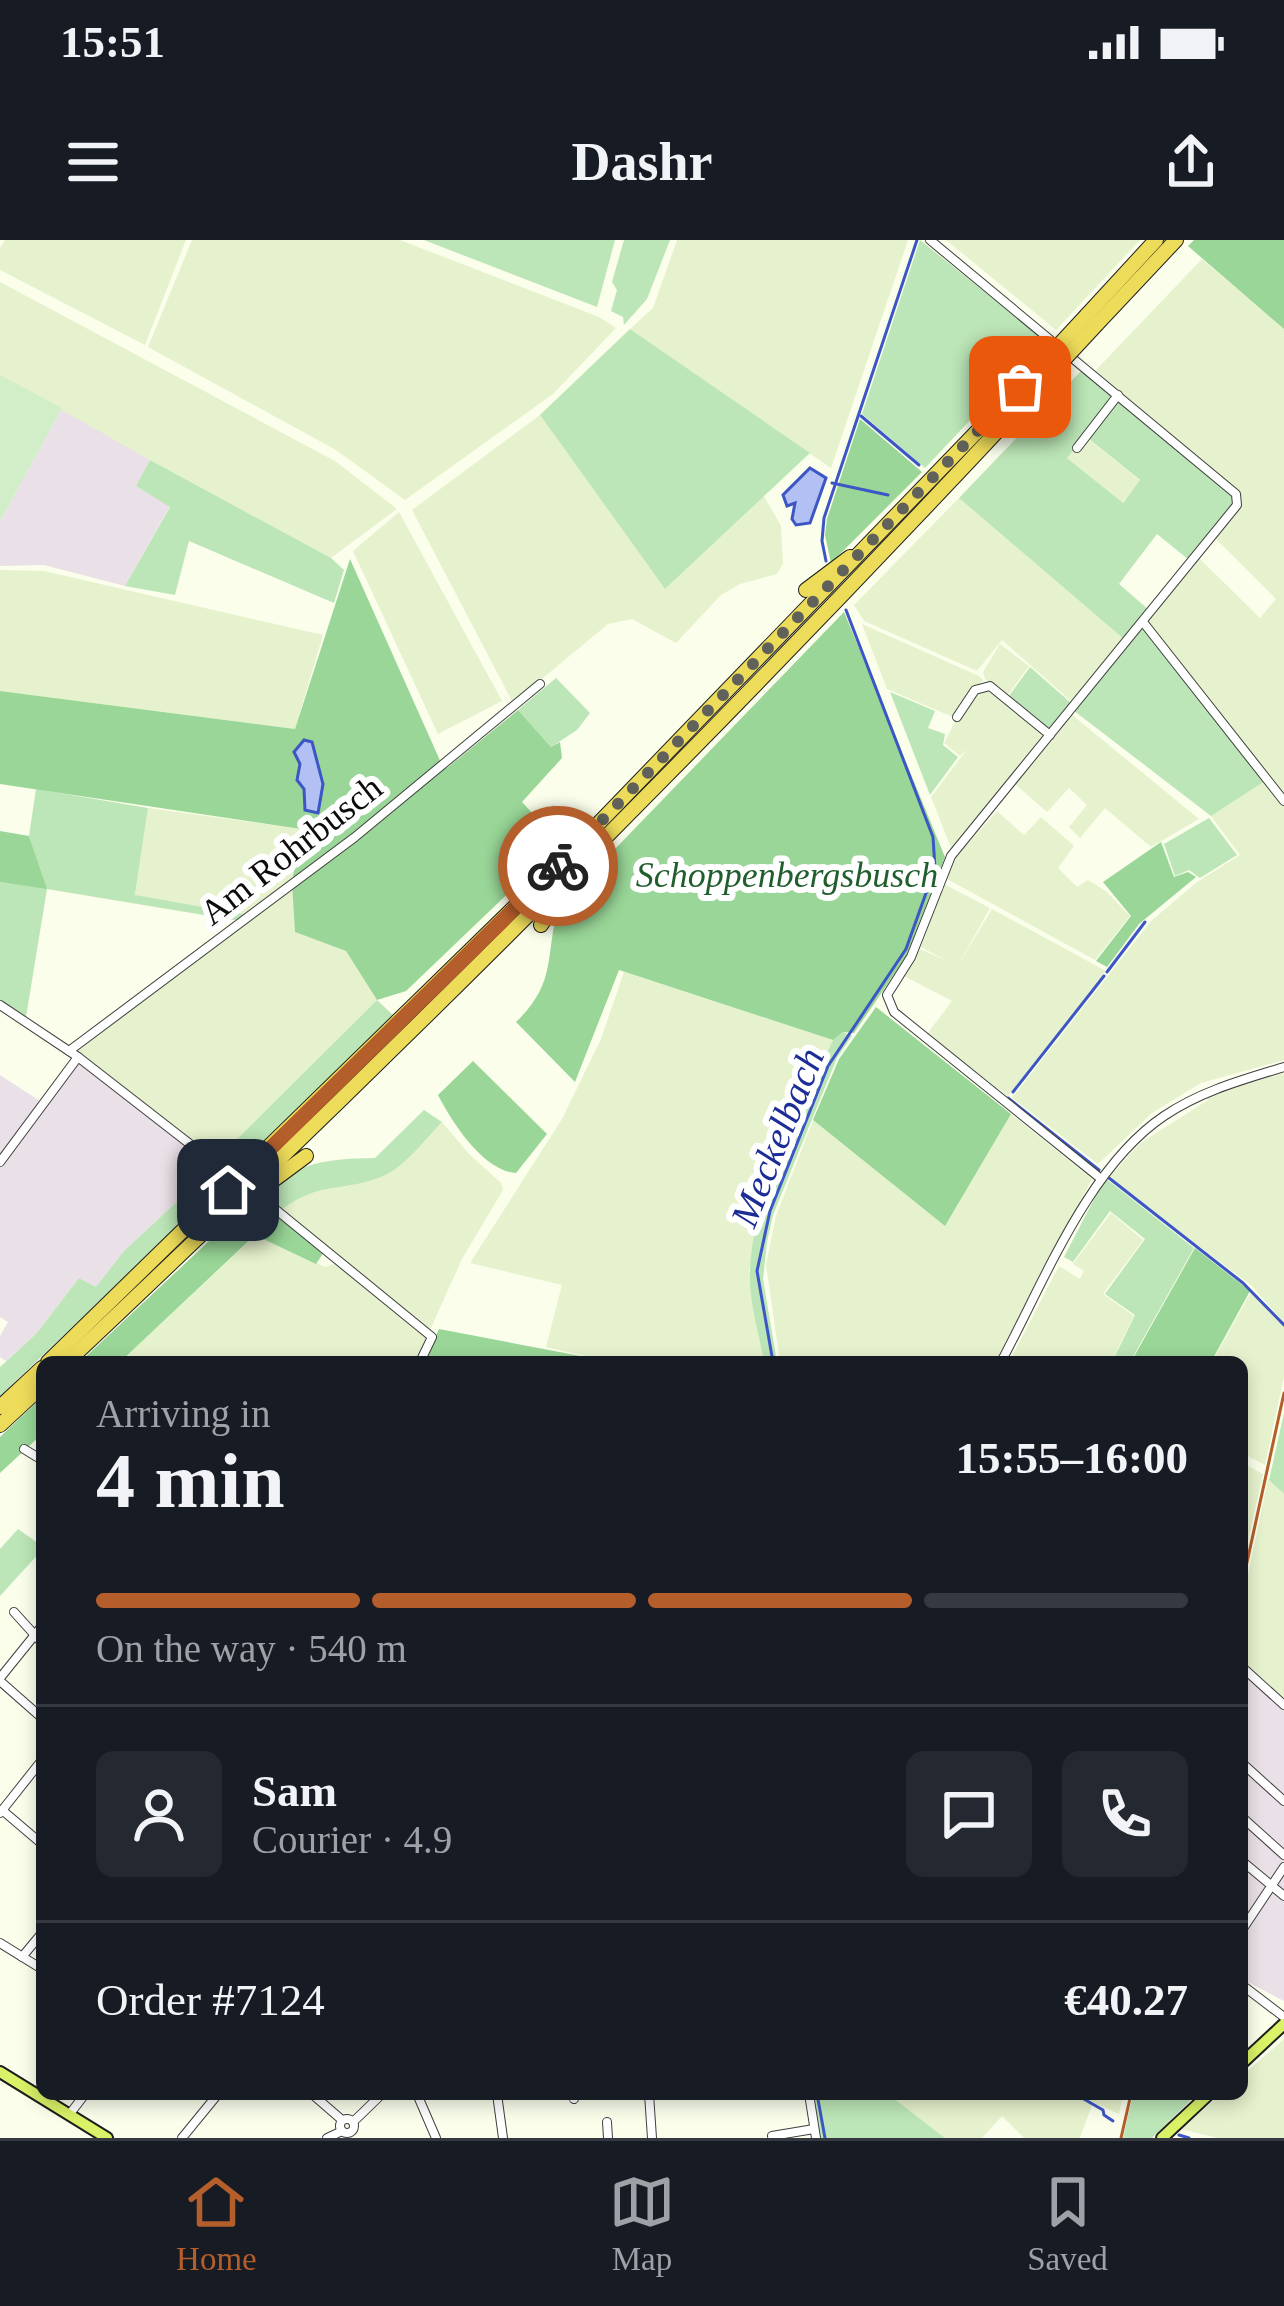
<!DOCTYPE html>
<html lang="en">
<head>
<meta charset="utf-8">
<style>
  :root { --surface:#171b24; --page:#242831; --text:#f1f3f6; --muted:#9ea1a6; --line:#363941; --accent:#b45e2b }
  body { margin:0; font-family:"Times New Roman",serif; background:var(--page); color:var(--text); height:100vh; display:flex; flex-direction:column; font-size:45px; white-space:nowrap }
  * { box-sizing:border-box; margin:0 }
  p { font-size:39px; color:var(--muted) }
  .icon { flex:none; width:66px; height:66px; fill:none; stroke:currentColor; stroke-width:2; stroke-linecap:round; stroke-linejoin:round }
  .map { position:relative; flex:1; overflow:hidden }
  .sheet { position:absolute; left:36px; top:1116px; width:1212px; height:744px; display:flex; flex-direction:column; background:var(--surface); border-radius:18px; box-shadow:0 6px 18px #0003 }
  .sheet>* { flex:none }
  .pin { position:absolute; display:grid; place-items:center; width:102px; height:102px; color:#fff; margin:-51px; border-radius:24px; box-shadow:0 6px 18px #0006 }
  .courier { position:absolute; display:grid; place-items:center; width:120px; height:120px; margin:-60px; border:9px solid #b45e2b; border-radius:50%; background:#fff; color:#222; box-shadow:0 3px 15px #0007 }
  .overview em { font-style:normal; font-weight:800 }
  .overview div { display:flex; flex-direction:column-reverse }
  .overview { display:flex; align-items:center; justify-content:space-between; height:204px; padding:0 60px }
  h1 { font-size:78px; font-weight:800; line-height:90px }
  .bar { display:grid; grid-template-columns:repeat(4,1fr); gap:18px 12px; align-content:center; height:144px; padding:0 60px }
  .bar i { height:15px; border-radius:9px; background:var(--line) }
  .bar .on { background:var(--accent) }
  .bar p { grid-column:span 4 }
  .line { display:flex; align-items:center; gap:30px; padding:0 60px; border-top:3px solid var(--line) }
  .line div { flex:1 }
  .round { display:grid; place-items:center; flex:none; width:126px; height:126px; border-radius:18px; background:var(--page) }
  .status { display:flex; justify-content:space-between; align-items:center; height:84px; padding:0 60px; background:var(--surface); direction:ltr }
  .status svg { height:33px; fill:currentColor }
  header { display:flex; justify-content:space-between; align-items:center; height:156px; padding:0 60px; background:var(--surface); font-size:54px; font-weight:800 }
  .tab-bar { display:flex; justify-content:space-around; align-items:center; height:168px; border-top:3px solid var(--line); background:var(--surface); font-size:33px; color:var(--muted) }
  .tab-bar a { display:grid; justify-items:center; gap:6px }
  .tab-bar .on { color:var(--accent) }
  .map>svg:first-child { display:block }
  .industrial { fill:#eae0e7 }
  .farmland { fill:#e6f2cd }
  .green { fill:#bce6b7 }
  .forest { fill:#99d697; fill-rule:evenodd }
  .pitch { fill:#d1eec8 }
  .water { fill:#b2c0f3; stroke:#3d56c6; stroke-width:3 }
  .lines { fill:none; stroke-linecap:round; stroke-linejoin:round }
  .stream { stroke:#3d56c6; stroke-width:3 }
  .minor-casing { stroke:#3f3f3f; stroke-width:10 }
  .major-casing { stroke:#1d1d1d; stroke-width:14 }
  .highway-casing { stroke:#1d1d1d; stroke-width:16 }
  .minor { stroke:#fff; stroke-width:8 }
  .major { stroke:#d9f267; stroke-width:10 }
  .highway { stroke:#eddb5a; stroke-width:14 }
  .rail { stroke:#b45e2b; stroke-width:3 }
  .minor-bridge-casing { stroke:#3f3f3f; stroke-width:10; stroke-linecap:butt }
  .highway-bridge-casing { stroke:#1d1d1d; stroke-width:16; stroke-linecap:butt }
  .minor-bridge { stroke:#fff; stroke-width:8 }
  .highway-bridge { stroke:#eddb5a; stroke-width:14 }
  .done { stroke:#5f615a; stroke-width:12; stroke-dasharray:0 21.6 }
  .route { stroke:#b45e2b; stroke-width:15 }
  .labels { text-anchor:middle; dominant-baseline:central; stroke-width:12; stroke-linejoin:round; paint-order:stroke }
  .street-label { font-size:36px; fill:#0c0c0c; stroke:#fff }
  .park-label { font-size:36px; font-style:italic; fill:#205f2d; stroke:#fff }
  .water-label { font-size:39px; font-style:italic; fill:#1c2d96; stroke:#fff }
</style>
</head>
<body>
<div class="status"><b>15:51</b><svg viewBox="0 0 49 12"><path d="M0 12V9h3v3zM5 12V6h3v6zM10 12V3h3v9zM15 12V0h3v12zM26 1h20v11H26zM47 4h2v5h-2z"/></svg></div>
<header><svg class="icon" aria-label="menu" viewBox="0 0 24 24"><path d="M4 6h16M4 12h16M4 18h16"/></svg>Dashr<svg class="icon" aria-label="share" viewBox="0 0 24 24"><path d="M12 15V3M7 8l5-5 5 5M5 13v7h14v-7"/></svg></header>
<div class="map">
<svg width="1284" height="1898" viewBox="0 0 1284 1898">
  <rect width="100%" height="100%" fill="#fafeeb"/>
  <!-- industrial -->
  <g class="industrial">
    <polygon points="62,168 150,220 136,246 170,266 125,346 44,325 0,326 0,281"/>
    <polygon points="78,821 214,927 124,1011 96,1047 79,1038 37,1093 6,1121 0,1117 0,1096 8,1082 0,1077 0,835 46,865"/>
    <polygon points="1242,1432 1284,1469 1284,1761 1242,1739"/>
  </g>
  <!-- farmland -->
  <g class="farmland">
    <polygon points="5,0 186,0 145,105 0,30 0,8"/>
    <polygon points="192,0 400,0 599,77 616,88 553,154 405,260 336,210 148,107"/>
    <polygon points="677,0 908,0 831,228 630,89 653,68"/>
    <polygon points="946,0 1140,0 1056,90"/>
    <polygon points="1202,19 1284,89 1284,556 1147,382 1199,318 1260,378 1276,359 1215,298 1240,267 1240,253 1095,131"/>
    <polygon points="0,42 335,221 397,269 331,318 150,220 0,135"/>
    <polygon points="540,175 665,349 764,256 781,286 783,324 777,334 740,344 721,355 676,403 632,379 608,384 513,463 412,270"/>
    <polygon points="1084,195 1140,241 1122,263 1066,217"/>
    <polygon points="959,258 1125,400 1071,461 1002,400 977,431 864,381 854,365"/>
    <polygon points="399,272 502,461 438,494 353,311"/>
    <polygon points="0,330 44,331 323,395 295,489 0,451"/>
    <polygon points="862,384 979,436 983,440 953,477 887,449"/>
    <polygon points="1000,404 1029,426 1007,456 985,439 983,432"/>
    <polygon points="985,448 1044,494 951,608 931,557 968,508 960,516 944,503 957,478 978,450"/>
    <polygon points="1071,474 1199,579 1151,607 1105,568 1080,598 1069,587 1087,565 1069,548 1047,572 1015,544"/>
    <polygon points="1265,541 1284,566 1284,820 1201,843 1152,873 1098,924 1012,858 1151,681 1197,642 1240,615 1211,576"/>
    <polygon points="148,568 302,589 292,642 248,675 135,656"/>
    <polygon points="997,571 1024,595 1041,577 1074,606 1058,628 1077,647 1088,640 1107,652 1130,676 1095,720 947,639 954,619"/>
    <polygon points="944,644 990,668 957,727 992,669 1106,731 1008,856 927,794 952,761 904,736 920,709 947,721 921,707"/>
    <polygon points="293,647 295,692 346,711 377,760 216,920 74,811"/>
    <polygon points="624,732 833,800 795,880 749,1030 764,1122 612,1122 546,1107 562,1045 470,1023 562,879 601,799"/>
    <polygon points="1282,833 1284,835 1284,1083 1252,1046 1109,938 1139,904 1208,860 1206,857"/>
    <polygon points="1011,874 1092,939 995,1122 780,1122 766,1025 776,976 813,880 945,986"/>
    <polygon points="442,882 469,914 501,943 503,950 462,1019 430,1090 281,970 302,954 396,927"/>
    <polygon points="1111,973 1143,1000 1103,1054 1134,1076 1111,1122 1009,1122 1059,1026 1080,1039 1084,1031 1073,1024"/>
    <polygon points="256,995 325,1027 336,1023 427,1097 415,1122 120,1122"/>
    <polygon points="1251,1052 1284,1087 1284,1137 1265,1225 1242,1213 1242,1122 1212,1122"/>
    <polygon points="1242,1223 1263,1234 1242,1327"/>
    <polygon points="1268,1239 1284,1254 1284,1458 1242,1421 1242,1364"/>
    <polygon points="1284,1799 1284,1898 1218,1898 1181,1889 1221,1854 1242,1854 1242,1836"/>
    <polygon points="888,1854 1123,1854 1119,1874 1093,1862 1080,1898 1024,1898 1002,1876 982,1898 945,1898"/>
  </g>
  <!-- green -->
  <g class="green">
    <polygon points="424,0 615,0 597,67"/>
    <polygon points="624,0 670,0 647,59 624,85 623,77 611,71 617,50 612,42"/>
    <polygon points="920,0 1038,95 1041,105 925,228 862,174"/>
    <polygon points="630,89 810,213 665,349 540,175"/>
    <polygon points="1082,130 1114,156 1067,218 1123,263 1140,240 1088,198 1118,160 1233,256 1233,266 1189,320 1157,294 1119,344 1149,370 1125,400 959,258"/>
    <polygon points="150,220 331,318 344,330 334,363 189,301 175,355 125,346 170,267 136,246"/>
    <polygon points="1143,386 1265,541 1211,576 1073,470"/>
    <polygon points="1030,427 1071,463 1048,491 1009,456"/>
    <polygon points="556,438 590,473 577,490 551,507 518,470"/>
    <polygon points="890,452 935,471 928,488 945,494 943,505 958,517 930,555"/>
    <polygon points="36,549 148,568 135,655 248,675 240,681 47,649 26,777 0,762 0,642 46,648 29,596"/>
    <polygon points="1209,578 1237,615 1200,638 1189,630 1175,636 1164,604"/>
    <polygon points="377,760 394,776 233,933 216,920"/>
    <path d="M843,792L852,796L837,818L773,975L767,1002L763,1039L777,1122H764C759,1093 748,1058 750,1029C753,955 802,866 833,800Z"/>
    <path d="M424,870L442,882C424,900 403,930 378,938C340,952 320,941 281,970L261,954C303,921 324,919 375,918Z"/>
    <polygon points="214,927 228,938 0,1156 0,1127 37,1093 79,1038 96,1047 124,1011"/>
    <polygon points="1105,938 1194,1008 1130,1122 1112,1122 1135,1075 1105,1054 1145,999 1110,971 1073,1022 1064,1017"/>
    <polygon points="1284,1173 1284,1254 1269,1240"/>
    <polygon points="18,1289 42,1306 42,1310 0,1356 0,1309"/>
    <polygon points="812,1854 888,1854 945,1898 821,1898"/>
    <polygon points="1133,1854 1197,1854 1152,1898 1123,1898"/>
  </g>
  <!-- forest -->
  <g class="forest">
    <polygon points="1194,0 1284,0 1284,89 1188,6"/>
    <polygon points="860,179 922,232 831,323 825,295 827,279"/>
    <path d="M350,319L442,525L447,528L518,470L551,507L560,502L562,518L522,562L536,577L554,565L557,589L544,619L406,751L377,760L346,711L295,692L292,642L301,589L0,544V451L295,489ZM300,503H312L322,537L305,563L304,548L299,544L300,524L294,513Z"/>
    <path d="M844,372L945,617L906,717L854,793L843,792L833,800L619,730L575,842L516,782C557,743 545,716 558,668Z"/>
    <polygon points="0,591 29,596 47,649 0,642"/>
    <polygon points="1161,602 1174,637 1188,632 1196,637 1139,684 1107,727 1096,721 1131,676 1103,642"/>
    <polygon points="876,767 1011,874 945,986 813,880 839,819"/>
    <path d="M473,821L547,894L516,933C483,931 452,882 438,855Z"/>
    <polygon points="255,958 324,1012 316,1024 255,995 120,1122 80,1122"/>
    <polygon points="1195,1008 1250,1051 1211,1122 1131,1122"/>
    <polygon points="439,1089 612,1122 424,1122"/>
    <polygon points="42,1157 42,1194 0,1233 0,1197"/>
  </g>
  <!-- pitch -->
  <polygon class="pitch" points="0,135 62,168 0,281"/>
  <!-- water -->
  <g class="water">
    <polygon points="810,228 826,238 810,283 796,285 792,279 795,263 787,266 783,255"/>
    <polygon points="304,500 312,502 323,544 318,573 305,570 304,549 297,540 300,524 294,512"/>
  </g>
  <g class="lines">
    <!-- stream -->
    <g class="stream">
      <polyline points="861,176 919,225"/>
      <polyline points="832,243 888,255"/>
      <polyline points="826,321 822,301 824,278 917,0"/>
      <polyline points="1107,732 1145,682"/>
      <polyline points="1013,852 1104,736"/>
      <polyline points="1008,858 1099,930"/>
      <polyline points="1109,938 1243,1043 1284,1085"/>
      <polyline points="773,1122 757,1031 770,971 828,826 906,709 935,628 933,597 846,370"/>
      <polyline points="817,1854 825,1898"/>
      <polyline points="1075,1854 1103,1870 1104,1875 1113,1881"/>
      <polyline points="1179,1895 1189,1898"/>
    </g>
    <!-- minor casing -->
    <g class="minor-casing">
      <g id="minor">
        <polyline points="930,0 1236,254 1237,265 951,616 911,717 887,755 894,772 1100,938"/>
        <polyline points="1077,208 1118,155"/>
        <polyline points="1143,382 1284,561"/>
        <polyline points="957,477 975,450 990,446 1050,495"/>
        <polyline points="0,765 78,817 222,929"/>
        <polyline points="69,811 355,597 540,444"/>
        <polyline points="0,922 78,817"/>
        <polyline points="269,964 432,1097 420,1122"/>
        <path d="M1001,1122C1044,1042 1088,927 1164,876C1201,851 1242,840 1284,827"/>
        <polyline points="24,1209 42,1220"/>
        <polyline points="14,1372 42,1403"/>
        <polyline points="1242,1427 1284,1465"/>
        <polyline points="0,1438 42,1386"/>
        <polyline points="0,1441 42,1478"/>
        <polyline points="1242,1523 1284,1561"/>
        <polyline points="2,1570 42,1604"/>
        <polyline points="0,1573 42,1520"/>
        <polyline points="1244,1579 1284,1615"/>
        <polyline points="1242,1621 1284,1656"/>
        <polyline points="1242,1690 1284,1627"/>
        <polyline points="0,1703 42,1729"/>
        <polyline points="22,1717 42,1693"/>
        <polyline points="1242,1745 1284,1777"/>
        <polyline points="312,1854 342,1880"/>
        <polyline points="417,1854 436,1898"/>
        <polyline points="497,1854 503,1898"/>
        <polyline points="649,1854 652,1898"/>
        <polyline points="809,1854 816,1898"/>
        <polyline points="574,1859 575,1854"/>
        <polyline points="69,1875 85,1854"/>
        <circle cx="347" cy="1886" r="7"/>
        <polyline points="353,1882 382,1854"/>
        <polyline points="607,1882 608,1898"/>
        <polyline points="772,1896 814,1889"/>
        <polyline points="182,1898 218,1854"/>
        <polyline points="327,1898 342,1891"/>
      </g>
    </g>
    <!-- major casing -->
    <g class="major-casing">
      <g id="major">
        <polyline points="1242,1823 1284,1784"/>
        <polyline points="0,1832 107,1898"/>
        <polyline points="1162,1898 1209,1854"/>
      </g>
    </g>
    <!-- highway casing -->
    <g class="highway-casing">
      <g id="highway">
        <polyline points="1086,76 1156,0"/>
        <polyline points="1097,84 1176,0"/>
        <polyline points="806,350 850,317"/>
        <polyline points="547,626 562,600"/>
        <polyline points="541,685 567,644"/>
        <polyline points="252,956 306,916"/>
        <polyline points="48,1122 571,612 1020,147"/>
        <path d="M67,1122C398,810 721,488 1031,155"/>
        <polyline points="0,1167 42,1128"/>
        <polyline points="0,1185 42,1146"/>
      </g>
    </g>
    <!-- minor -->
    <use href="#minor" class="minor"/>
    <!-- major -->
    <use href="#major" class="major"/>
    <!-- highway -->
    <use href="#highway" class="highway"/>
    <!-- rail -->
    <g class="rail">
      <polyline points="1242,1345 1284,1153"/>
      <polyline points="1121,1898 1131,1854"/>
    </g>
    <!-- minor-bridge casing -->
    <g class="minor-bridge-casing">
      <polyline id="minor-bridge" points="222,929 269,964"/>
    </g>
    <!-- highway-bridge casing -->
    <g class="highway-bridge-casing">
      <g id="highway-bridge">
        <polyline points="1020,147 1086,76"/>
        <polyline points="1031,155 1097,84"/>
      </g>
    </g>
    <!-- minor-bridge -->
    <use href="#minor-bridge" class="minor-bridge"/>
    <!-- highway-bridge -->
    <use href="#highway-bridge" class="highway-bridge"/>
  </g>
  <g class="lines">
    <!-- done -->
    <polyline class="done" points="558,626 1020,147"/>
    <!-- route -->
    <polyline class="route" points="228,950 558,626"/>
  </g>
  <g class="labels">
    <!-- street labels -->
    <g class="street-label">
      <text transform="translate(291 610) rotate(-38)">Am Rohrbusch</text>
    </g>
    <!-- park labels -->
    <g class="park-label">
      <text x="787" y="635">Schoppenbergsbusch</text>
    </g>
    <!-- water labels -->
    <g class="water-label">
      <text transform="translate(777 897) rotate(-68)">Meckelbach</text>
    </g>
  </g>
</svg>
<div class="pin" style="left:1020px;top:147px;background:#ea580c"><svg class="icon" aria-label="bag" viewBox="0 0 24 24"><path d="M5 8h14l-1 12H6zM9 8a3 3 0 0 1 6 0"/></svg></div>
<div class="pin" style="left:228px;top:950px;background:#1f2937"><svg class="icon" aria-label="home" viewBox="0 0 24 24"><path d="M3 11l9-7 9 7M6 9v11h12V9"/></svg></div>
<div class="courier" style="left:558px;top:626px"><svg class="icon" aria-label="bike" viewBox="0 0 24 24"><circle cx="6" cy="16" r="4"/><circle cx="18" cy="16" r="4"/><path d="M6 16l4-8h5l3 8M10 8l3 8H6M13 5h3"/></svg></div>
<section class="sheet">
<div class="overview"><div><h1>4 min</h1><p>Arriving in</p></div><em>15:55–16:00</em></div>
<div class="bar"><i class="on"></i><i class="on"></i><i class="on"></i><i></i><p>On the way · 540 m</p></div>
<div class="line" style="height:216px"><a class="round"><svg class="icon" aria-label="person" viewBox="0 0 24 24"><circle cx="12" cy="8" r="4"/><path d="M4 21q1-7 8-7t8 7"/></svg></a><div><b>Sam</b><p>Courier · 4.9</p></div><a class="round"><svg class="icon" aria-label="chat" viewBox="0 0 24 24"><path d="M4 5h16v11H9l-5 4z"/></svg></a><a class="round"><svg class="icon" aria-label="phone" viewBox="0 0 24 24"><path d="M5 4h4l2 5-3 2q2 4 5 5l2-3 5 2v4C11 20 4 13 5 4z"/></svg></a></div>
<div class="line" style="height:156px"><div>Order #7124</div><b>€40.27</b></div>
</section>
</div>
<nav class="tab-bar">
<a class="on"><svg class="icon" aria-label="home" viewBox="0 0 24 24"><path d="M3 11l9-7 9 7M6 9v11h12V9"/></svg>Home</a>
<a><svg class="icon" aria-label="map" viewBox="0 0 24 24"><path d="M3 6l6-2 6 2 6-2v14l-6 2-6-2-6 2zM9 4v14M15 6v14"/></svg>Map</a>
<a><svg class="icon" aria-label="saved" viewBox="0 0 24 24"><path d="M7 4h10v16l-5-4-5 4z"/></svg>Saved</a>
</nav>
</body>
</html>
